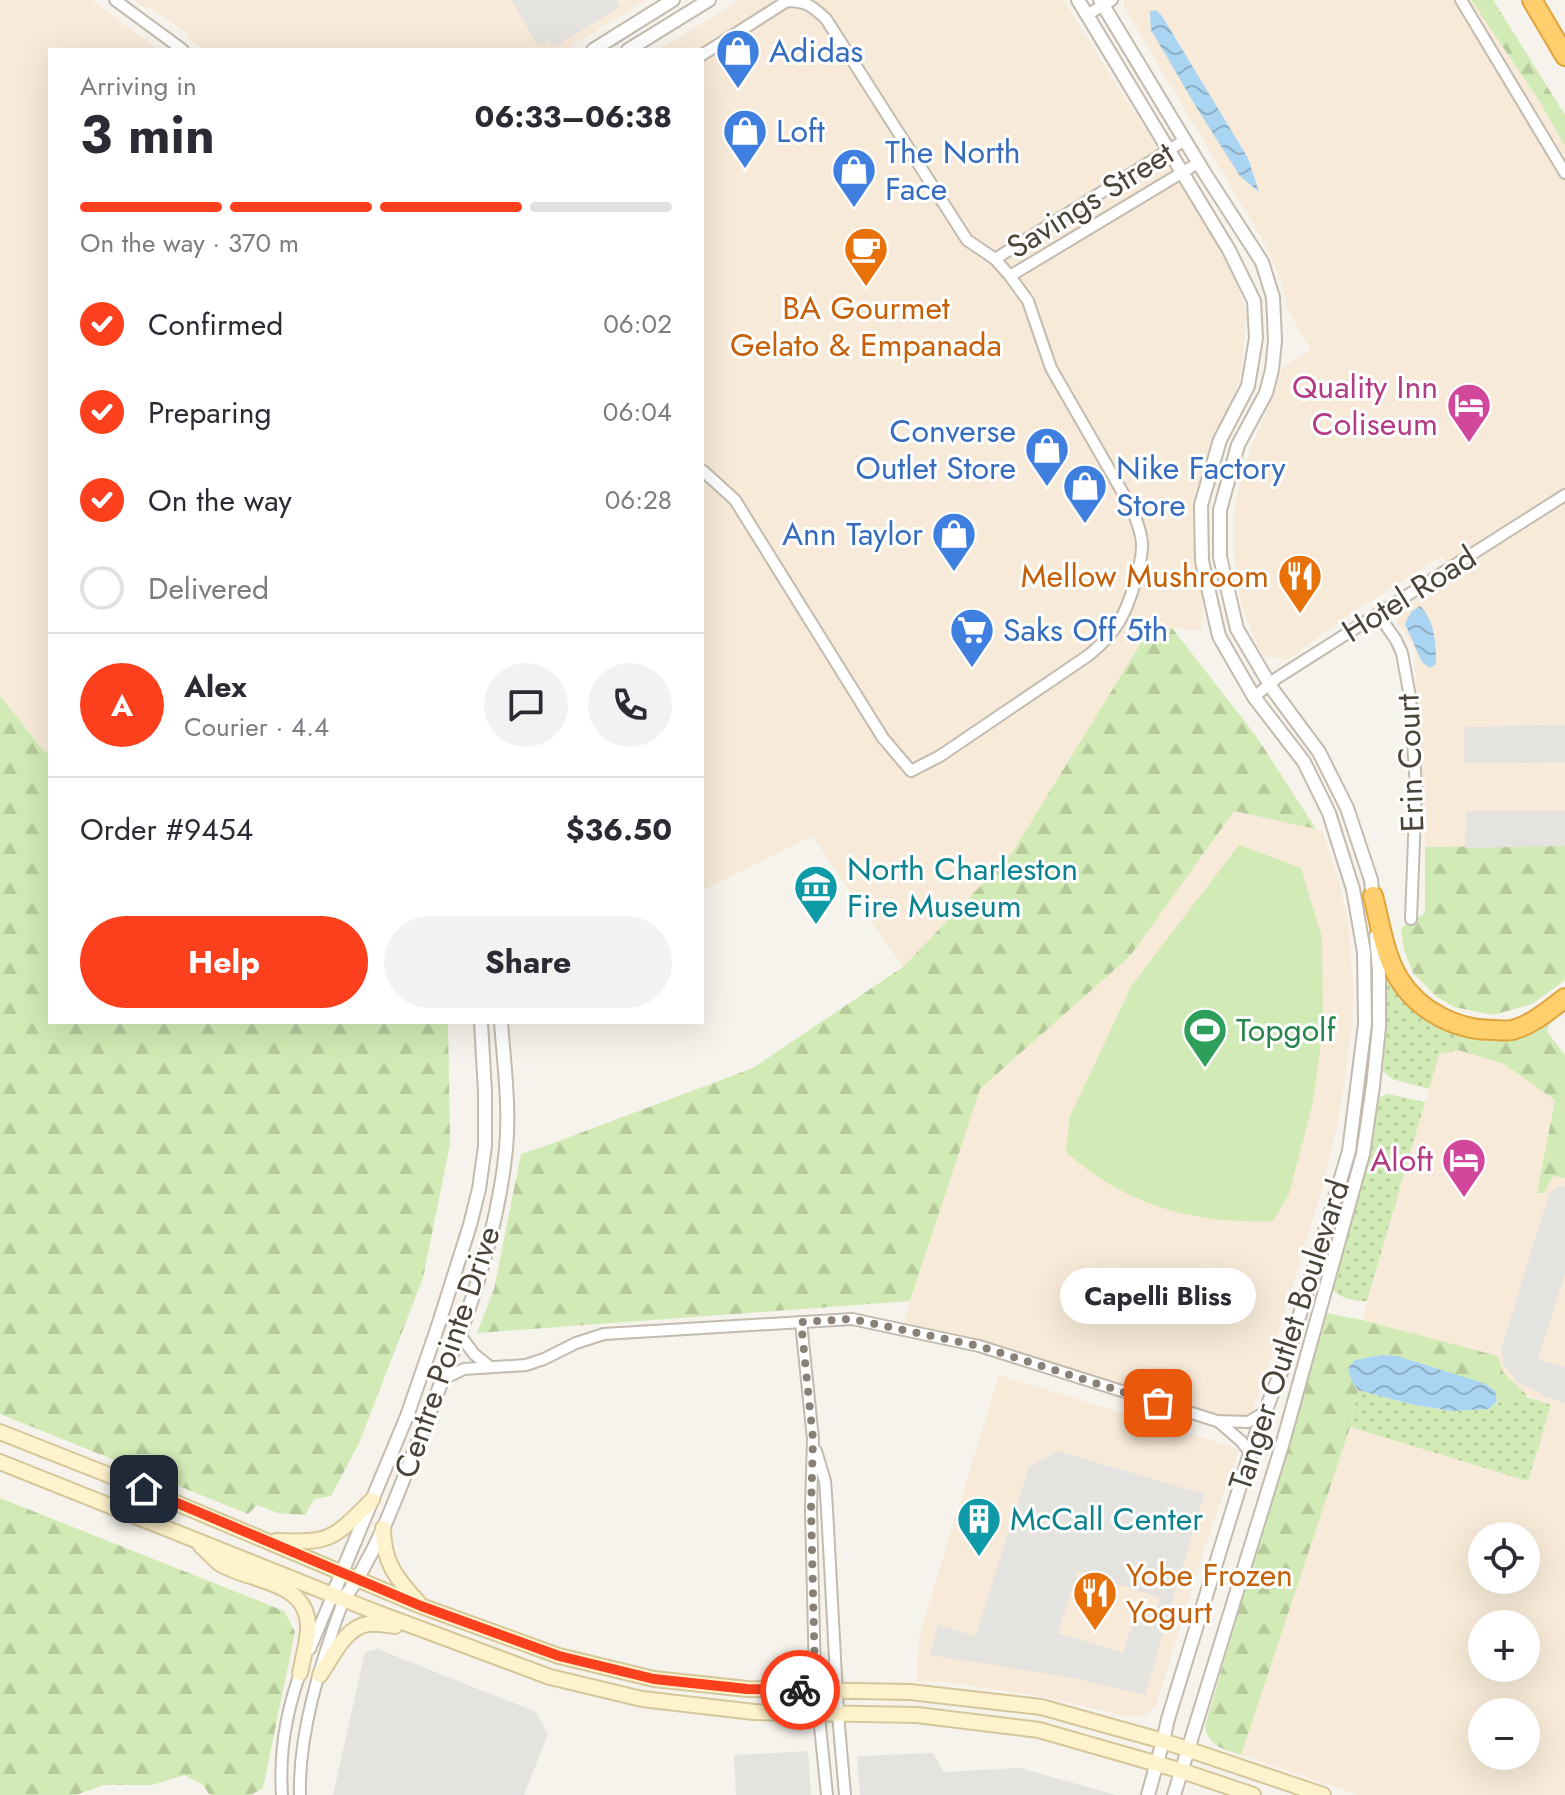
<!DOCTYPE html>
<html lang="en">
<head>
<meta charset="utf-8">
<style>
  :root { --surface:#fff; --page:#f2f2f3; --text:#2b2b33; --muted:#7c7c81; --line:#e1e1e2; --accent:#fc3f1d }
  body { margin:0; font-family:Jost,sans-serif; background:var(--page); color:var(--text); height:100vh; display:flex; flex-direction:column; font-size:30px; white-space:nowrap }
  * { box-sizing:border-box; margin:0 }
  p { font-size:26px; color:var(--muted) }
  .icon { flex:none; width:44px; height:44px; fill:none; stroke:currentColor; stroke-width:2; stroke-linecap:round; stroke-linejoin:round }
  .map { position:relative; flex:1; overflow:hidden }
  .side { position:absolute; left:48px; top:48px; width:656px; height:976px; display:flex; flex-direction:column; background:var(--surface); border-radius:0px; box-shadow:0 8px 32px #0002 }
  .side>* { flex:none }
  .fabs { position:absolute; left:1468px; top:1522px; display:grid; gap:16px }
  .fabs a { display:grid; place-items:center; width:72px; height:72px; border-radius:50%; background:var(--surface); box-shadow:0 8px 32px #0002; font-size:40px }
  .pin { position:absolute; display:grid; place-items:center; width:68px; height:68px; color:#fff; margin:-34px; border-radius:16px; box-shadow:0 4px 12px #0006 }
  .courier { position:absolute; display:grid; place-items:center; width:80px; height:80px; margin:-40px; border:6px solid #fc3f1d; border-radius:50%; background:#fff; color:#222; box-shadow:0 2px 10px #0007 }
  .bubble { position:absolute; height:56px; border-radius:28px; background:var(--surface); box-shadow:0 8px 32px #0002; font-size:26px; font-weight:700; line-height:56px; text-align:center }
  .overview em { font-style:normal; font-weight:700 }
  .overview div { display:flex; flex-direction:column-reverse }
  .overview { display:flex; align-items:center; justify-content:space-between; height:136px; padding:0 32px }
  h1 { font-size:52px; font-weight:700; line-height:60px }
  .bar { display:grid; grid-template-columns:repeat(4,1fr); gap:12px 8px; align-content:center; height:96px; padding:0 32px }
  .bar i { height:10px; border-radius:6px; background:var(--line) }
  .bar .on { background:var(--accent) }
  .bar p { grid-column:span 4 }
  .line { display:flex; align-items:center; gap:20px; padding:0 32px; border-top:2px solid var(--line) }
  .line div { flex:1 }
  .round { display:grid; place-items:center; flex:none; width:84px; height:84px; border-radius:42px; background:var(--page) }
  ol { padding:0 32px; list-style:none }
  li { display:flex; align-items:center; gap:24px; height:88px }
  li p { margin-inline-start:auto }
  li .icon { padding:8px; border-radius:50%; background:var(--accent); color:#fff; stroke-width:4 }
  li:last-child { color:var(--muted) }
  li i { width:44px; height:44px; border:4px solid var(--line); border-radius:50% }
  .button { display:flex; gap:16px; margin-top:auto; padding:16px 32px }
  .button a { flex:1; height:92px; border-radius:48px; background:var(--accent); color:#fff; font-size:32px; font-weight:700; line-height:92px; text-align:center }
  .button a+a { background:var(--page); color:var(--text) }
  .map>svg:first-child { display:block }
  .commercial { fill:#f7ead8; fill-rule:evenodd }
  .grass { fill:url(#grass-dots) }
  .forest { fill:url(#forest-firs) }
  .pitch { fill:#d2eab5 }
  .parking { fill:#e5e3e0; fill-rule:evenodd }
  .water { fill:url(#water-waves) }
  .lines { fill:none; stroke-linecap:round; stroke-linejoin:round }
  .minor-casing { stroke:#c2bbae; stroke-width:14 }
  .tertiary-casing { stroke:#c2bbae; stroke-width:16 }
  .secondary-casing { stroke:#d6c79b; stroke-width:18 }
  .motorway-casing { stroke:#e0a43c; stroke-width:22 }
  .minor { stroke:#fff; stroke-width:10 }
  .tertiary { stroke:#fff; stroke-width:12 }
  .secondary { stroke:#fff3cd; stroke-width:14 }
  .motorway { stroke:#ffcf6e; stroke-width:18 }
  .done { stroke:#878178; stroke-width:8; stroke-dasharray:0 14.4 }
  .route { stroke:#fc3f1d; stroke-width:10 }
  .labels { text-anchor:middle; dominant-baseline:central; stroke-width:6; stroke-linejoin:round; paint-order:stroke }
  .shop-label { font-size:32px; fill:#366cbe; stroke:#fff; text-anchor:start }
  .street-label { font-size:32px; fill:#4b4439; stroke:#fff }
  .food-label { font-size:32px; fill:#c56008; stroke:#fff }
  .hotel-label { font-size:32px; fill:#b23c85; stroke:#fff; text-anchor:end }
  .culture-label { font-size:32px; fill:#0d838f; stroke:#fff; text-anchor:start }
  .leisure-label { font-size:32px; fill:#27864d; stroke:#fff; text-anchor:start }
</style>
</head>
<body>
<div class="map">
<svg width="1565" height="1795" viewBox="0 0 1565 1795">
  <defs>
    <pattern id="grass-dots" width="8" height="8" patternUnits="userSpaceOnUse" patternTransform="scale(2)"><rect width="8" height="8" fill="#d2eab5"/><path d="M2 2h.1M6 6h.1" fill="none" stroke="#b6ca9c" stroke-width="1.8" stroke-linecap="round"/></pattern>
    <pattern id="forest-firs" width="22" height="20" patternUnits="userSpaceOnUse" patternTransform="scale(2)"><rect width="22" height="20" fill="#d2eab5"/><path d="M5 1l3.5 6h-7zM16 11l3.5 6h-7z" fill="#b6ca9c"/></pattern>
    <pattern id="water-waves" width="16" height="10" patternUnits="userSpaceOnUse" patternTransform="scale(2)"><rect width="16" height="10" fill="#a9d4f2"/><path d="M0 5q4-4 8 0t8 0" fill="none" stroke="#8caec5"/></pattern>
  </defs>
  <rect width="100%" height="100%" fill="#f6f3ec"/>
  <!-- commercial -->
  <g class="commercial">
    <polygon points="0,0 91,0 159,50 50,50 50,755 43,750 0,696"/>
    <polygon points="134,0 646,0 565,50 205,50 188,38 186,32 151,8 147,9"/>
    <polygon points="740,0 1063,0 1197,211 1233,271 1247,317 1240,379 1204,465 1202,631 1169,628 1149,631 1012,853 903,967 812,836 702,890 702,50 658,50"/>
    <polygon points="1124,0 1471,0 1540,102 1565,146 1565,846 1425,847 1414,647 1397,622 1404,606 1454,574 1442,556 1353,612 1289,659 1264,657 1254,639 1241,602 1235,566 1233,519 1239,484 1247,459 1273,396 1282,368 1311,350 1286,307 1282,286 1268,249 1124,7"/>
    <polygon points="1234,811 1322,830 1338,878 1348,921 1353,981 1353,1021 1340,1111 1324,1182 1267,1371 1248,1422 1217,1421 979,1346 901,1330 980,1089 1130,956"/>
    <path d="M1458,1050L1504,1064L1555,1100L1537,1193L1542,1194L1544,1193L1553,1176L1565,1178V1795H1359L1241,1755L1350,1427L1528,1481L1551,1405L1528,1396L1503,1372L1498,1356L1362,1320L1439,1054ZM1482,1536H1526V1580H1482ZM1482,1624H1526V1668H1482ZM1482,1712H1526V1756H1482Z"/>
    <polygon points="999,1375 1239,1449 1206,1544 1156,1706 1149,1713 1141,1717 1130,1717 1045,1697 946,1682 917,1681 919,1636"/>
  </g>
  <!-- grass -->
  <g class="grass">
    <polygon points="1383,961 1396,992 1412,1007 1463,1032 1458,1050 1439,1054 1429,1089 1392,1079 1383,1071 1387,1010"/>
    <path d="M1388,1094L1425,1102L1367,1301C1356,1302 1338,1298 1331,1288L1368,1157L1378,1098Z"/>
    <path d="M1358,1390L1410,1404L1451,1411L1489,1409C1507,1390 1529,1396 1551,1405L1528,1481L1350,1427Z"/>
  </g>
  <!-- forest -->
  <g class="forest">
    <polygon points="1471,0 1493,0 1565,115 1565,146 1540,102"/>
    <polygon points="1172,628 1256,736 1316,829 1234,811 1130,956 980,1089 910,1301 477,1333 494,1289 521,1154 551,1144 753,1068 903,967 1012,853 1149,630"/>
    <polygon points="0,696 43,750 50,755 50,1022 448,1022 450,1144 423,1278 359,1443 331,1496 314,1499 305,1515 278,1513 257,1505 248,1514 0,1414"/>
    <polygon points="1565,846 1565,980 1532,1004 1493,1015 1454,1007 1437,997 1413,973 1404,950 1401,928 1425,913 1425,847"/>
    <polygon points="1550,1022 1547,1032 1565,1055 1565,1178 1553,1176 1544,1193 1537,1193 1555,1100 1504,1064 1458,1050 1463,1032 1527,1030"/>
    <path d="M1326,1313L1362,1320L1498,1356L1503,1372L1528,1396L1497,1401L1495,1391L1380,1355L1355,1360L1349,1368L1351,1379L1358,1390L1350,1427L1241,1755C1223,1749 1208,1746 1205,1726Z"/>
    <polygon points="0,1498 284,1611 295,1632 263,1788 251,1795 212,1795 209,1794 203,1785 185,1775 152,1785 104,1785 76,1795 0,1795"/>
  </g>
  <!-- pitch -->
  <path class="pitch" d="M1239,845L1301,868L1322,938L1323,1031L1312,1106L1289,1194L1273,1221C1194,1224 1126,1206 1066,1152L1070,1116L1132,985Z"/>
  <!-- parking -->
  <g class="parking">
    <polygon points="511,0 616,0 620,7 554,47 548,40 538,46"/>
    <polygon points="1565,725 1565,762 1464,763 1464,727"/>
    <polygon points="1466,811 1565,811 1565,846 1465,848"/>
    <polygon points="1559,1186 1565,1188 1565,1273 1538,1359 1565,1367 1565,1403 1546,1397 1517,1382 1503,1364 1502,1346 1549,1194"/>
    <path d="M1057,1451L1204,1494L1145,1695L1074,1678L930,1655L938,1624L975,1637L1029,1467ZM1078,1571L1160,1598L1155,1615L1137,1609L1123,1653L1058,1633Z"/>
    <polygon points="378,1649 536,1712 548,1734 524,1795 333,1795 365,1652"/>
    <polygon points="808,1751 811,1795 736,1795 734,1755"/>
    <polygon points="933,1753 944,1772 1020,1768 1116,1795 860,1795 857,1756"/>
  </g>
  <!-- water -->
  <g class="water">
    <polygon points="1156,10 1162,16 1248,158 1259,192 1240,176 1198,110 1151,30 1150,12"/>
    <path d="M1420,606C1435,621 1436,644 1436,664L1430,668L1422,662L1405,624L1411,612Z"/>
    <polygon points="1381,1355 1397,1356 1486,1384 1495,1391 1497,1401 1489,1409 1451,1411 1410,1404 1358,1390 1351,1379 1348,1368 1355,1360"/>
  </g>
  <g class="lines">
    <!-- minor casing -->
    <g class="minor-casing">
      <g id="minor">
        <polyline points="115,0 183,50"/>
        <polyline points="1461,0 1565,173"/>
        <polyline points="1087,15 1112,0"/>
        <path d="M702,55L787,1C806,1 812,6 826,19L967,240L995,259L1010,276L1028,301L1051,368L1131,507C1136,519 1141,530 1142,543C1143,562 1129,606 1119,622C1111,635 1101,645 1089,655L940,756L911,771L883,738L735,500L702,470"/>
        <polyline points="995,259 1185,140"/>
        <polyline points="1010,276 1198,163"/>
        <polyline points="1378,614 1396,640 1402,653 1410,697 1416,787 1411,919"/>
        <polyline points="1254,697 1277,678 1565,495"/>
        <polyline points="801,1322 813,1439 811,1509 815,1677 827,1795"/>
        <polyline points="460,1335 474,1354 490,1367"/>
        <polyline points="443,1379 464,1369 526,1365 544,1359 576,1343 604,1334 852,1319 979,1346 1217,1421 1248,1422 1265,1412"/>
        <polyline points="1219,1422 1241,1441 1250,1452"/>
        <polyline points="816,1451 825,1481 827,1509 838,1714 845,1795"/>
        <polyline points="310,1649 333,1594"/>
        <path d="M282,1795C279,1752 287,1708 302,1668"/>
        <path d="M300,1795C298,1732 322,1657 344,1599"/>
      </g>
    </g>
    <!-- tertiary casing -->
    <g class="tertiary-casing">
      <g id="tertiary">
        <polyline points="1078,0 1229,250 1254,301 1256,338 1248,386 1220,440 1201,505 1202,561 1219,636 1254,697 1304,762 1329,813 1353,889 1364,952 1365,1024 1349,1151 1287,1357 1256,1434 1168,1719 1163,1741 1148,1795"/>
        <polyline points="1100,0 1204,172 1262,262 1273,297 1275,340 1272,370 1266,393 1238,445 1220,510 1220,557 1237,629 1273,690 1319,752 1347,808 1371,880 1373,901"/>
        <polyline points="593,50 673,0"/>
        <polyline points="628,50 709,0"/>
        <polyline points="333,1594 407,1416 437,1329 470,1225 479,1189 485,1146 485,1092 481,1022"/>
        <path d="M344,1599C379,1549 399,1490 421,1434C458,1341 496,1249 506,1149C510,1107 504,1064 501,1022"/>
        <polyline points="1174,1795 1283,1442 1363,1154 1373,1086 1379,1027 1379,971 1376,936"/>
      </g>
    </g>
    <!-- secondary casing -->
    <g class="secondary-casing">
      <g id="secondary">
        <polyline points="0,1432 119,1479 421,1606 559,1656 654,1679 747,1689 910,1692 1041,1707 1163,1741 1323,1795"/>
        <polyline points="0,1462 378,1613 550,1677 642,1699 754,1712 917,1715 1039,1730 1182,1771 1253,1795"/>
        <path d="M383,1528C383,1562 396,1578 418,1602"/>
        <path d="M276,1541C332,1543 333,1539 372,1500"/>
        <path d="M201,1546C207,1551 213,1558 219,1563C250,1583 310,1579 308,1630C307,1644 303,1659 300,1673"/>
        <path d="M320,1675C332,1658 345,1627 368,1624C377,1623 386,1625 395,1626"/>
      </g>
    </g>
    <!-- motorway casing -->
    <g class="motorway-casing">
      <g id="motorway">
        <polyline points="1532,0 1565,56"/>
        <path d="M1373,896C1380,922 1384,955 1399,979C1419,1011 1456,1030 1493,1030C1499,1030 1506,1031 1512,1030C1532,1025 1549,1010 1565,998"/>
      </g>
    </g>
    <!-- minor -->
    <use href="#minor" class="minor"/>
    <!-- tertiary -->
    <use href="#tertiary" class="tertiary"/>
    <!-- secondary -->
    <use href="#secondary" class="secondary"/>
    <!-- motorway -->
    <use href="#motorway" class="motorway"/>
  </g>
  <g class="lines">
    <!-- done -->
    <polyline class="done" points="800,1690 818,1690 815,1677 811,1509 813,1439 801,1322 852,1319 979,1346 1158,1403"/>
    <!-- route -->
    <polyline class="route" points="144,1489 421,1606 559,1656 654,1679 747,1689 800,1690"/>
  </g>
  <!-- icons -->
  <defs>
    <g id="shop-pin" transform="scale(2.3)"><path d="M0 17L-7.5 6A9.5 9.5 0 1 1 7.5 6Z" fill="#3f7fe0" stroke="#fff"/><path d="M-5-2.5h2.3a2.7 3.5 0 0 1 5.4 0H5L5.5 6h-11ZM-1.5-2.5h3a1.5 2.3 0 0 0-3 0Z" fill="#fff"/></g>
    <g id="cafe-pin" transform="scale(2.3)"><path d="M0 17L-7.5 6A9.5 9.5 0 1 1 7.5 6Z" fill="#e8710a" stroke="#fff"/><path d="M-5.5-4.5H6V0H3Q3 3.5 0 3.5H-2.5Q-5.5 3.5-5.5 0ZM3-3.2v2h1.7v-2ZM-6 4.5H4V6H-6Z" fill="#fff"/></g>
    <g id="hotel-pin" transform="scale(2.3)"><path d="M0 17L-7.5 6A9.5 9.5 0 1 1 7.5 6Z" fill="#d1479c" stroke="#fff"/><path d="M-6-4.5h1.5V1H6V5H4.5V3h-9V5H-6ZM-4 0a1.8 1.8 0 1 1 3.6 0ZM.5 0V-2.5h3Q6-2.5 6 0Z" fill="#fff"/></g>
    <g id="restaurant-pin" transform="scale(2.3)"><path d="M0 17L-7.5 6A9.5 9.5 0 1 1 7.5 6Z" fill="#e8710a" stroke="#fff"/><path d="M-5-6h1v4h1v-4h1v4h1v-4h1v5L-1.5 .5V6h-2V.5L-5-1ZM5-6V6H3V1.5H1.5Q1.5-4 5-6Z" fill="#fff"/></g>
    <g id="supermarket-pin" transform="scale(2.3)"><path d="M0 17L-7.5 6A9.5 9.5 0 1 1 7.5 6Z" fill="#3f7fe0" stroke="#fff"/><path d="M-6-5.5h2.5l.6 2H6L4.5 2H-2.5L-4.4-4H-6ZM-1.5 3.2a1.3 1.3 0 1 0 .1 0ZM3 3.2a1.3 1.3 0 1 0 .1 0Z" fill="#fff"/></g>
    <g id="museum-pin" transform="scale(2.3)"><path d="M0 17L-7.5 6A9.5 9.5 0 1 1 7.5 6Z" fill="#0f9aa8" stroke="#fff"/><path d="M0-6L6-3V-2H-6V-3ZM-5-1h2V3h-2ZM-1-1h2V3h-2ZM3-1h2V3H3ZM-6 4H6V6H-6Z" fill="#fff"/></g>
    <g id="stadium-pin" transform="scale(2.3)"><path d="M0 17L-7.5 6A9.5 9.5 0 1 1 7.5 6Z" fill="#2e9e5b" stroke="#fff"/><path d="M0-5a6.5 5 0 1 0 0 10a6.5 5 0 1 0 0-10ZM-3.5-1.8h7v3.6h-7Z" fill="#fff"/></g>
    <g id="building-pin" transform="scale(2.3)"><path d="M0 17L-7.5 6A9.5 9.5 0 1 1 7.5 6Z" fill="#0f9aa8" stroke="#fff"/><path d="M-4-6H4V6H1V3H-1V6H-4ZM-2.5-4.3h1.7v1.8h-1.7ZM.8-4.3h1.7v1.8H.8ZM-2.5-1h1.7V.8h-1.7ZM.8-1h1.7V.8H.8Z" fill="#fff"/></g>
  </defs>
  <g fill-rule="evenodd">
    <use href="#shop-pin" x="738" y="51"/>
    <use href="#shop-pin" x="745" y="131"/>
    <use href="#shop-pin" x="854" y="170"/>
    <use href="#cafe-pin" x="866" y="249"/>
    <use href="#hotel-pin" x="1469" y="405"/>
    <use href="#shop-pin" x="1047" y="449"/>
    <use href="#shop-pin" x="1085" y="486"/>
    <use href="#shop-pin" x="954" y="534"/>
    <use href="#restaurant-pin" x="1300" y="576"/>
    <use href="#supermarket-pin" x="972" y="630"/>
    <use href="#museum-pin" x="816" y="887"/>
    <use href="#stadium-pin" x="1205" y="1030"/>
    <use href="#hotel-pin" x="1464" y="1160"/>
    <use href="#building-pin" x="979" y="1519"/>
    <use href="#restaurant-pin" x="1095" y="1593"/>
  </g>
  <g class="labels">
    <!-- shop labels -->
    <g class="shop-label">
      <text x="769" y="51">Adidas</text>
      <text x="776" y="131">Loft</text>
      <text x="885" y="152">The North<tspan x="885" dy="37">Face</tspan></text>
      <text x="1016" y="431" text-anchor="end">Converse<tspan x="1016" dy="37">Outlet Store</tspan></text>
      <text x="1116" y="468">Nike Factory<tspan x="1116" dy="37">Store</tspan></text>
      <text x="923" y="534" text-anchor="end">Ann Taylor</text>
      <text x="1003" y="630">Saks Off 5th</text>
    </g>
    <!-- street labels -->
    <g class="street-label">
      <text transform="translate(1090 200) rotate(-32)">Savings Street</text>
      <text transform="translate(1409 594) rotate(-32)">Hotel Road</text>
      <text transform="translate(1410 763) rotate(-92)">Erin Court</text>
      <text transform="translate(1289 1335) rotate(-72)">Tanger Outlet Boulevard</text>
      <text transform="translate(447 1352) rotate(-71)">Centre Pointe Drive</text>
    </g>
    <!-- food labels -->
    <g class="food-label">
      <text x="866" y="308">BA Gourmet<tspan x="866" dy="37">Gelato &amp; Empanada</tspan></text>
      <text x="1269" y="576" text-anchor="end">Mellow Mushroom</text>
      <text x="1126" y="1575" text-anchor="start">Yobe Frozen<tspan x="1126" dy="37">Yogurt</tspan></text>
    </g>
    <!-- hotel labels -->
    <g class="hotel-label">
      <text x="1438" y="387">Quality Inn<tspan x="1438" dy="37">Coliseum</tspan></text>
      <text x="1433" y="1160">Aloft</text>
    </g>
    <!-- culture labels -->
    <g class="culture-label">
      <text x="847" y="869">North Charleston<tspan x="847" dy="37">Fire Museum</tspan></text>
      <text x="1010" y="1519">McCall Center</text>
    </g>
    <!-- leisure labels -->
    <g class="leisure-label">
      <text x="1236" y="1030">Topgolf</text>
    </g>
  </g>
</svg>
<div class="fabs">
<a><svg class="icon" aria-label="locate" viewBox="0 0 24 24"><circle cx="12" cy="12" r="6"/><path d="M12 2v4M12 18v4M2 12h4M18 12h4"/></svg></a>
<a>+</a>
<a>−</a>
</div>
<div class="pin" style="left:1158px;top:1403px;background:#ea580c"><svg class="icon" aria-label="bag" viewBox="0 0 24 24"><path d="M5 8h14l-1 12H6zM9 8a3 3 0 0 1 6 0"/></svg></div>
<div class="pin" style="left:144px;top:1489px;background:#1f2937"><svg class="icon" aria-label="home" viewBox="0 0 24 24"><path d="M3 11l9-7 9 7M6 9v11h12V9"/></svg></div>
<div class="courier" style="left:800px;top:1690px"><svg class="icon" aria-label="bike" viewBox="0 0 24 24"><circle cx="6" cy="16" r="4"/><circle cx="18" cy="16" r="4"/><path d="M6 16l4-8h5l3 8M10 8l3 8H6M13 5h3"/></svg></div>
<div class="bubble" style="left:1060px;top:1268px;width:196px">Capelli Bliss</div>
<section class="side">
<div class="overview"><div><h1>3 min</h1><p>Arriving in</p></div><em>06:33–06:38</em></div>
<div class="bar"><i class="on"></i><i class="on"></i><i class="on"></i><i></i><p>On the way · 370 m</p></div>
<ol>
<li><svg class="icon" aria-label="check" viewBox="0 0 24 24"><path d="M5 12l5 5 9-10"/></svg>Confirmed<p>06:02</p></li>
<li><svg class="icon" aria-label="check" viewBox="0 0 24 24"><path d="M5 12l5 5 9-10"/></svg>Preparing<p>06:04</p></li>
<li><svg class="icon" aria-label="check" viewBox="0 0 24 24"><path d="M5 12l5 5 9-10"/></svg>On the way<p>06:28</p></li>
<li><i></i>Delivered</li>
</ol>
<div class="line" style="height:144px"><b class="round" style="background:var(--accent);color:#fff">A</b><div><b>Alex</b><p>Courier · 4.4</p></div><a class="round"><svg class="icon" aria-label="chat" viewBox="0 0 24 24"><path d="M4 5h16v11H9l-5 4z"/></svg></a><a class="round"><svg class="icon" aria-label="phone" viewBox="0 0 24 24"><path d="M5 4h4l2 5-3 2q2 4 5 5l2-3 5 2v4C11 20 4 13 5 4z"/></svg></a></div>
<div class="line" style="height:104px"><div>Order #9454</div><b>$36.50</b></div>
<div class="button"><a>Help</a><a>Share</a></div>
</section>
</div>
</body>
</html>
